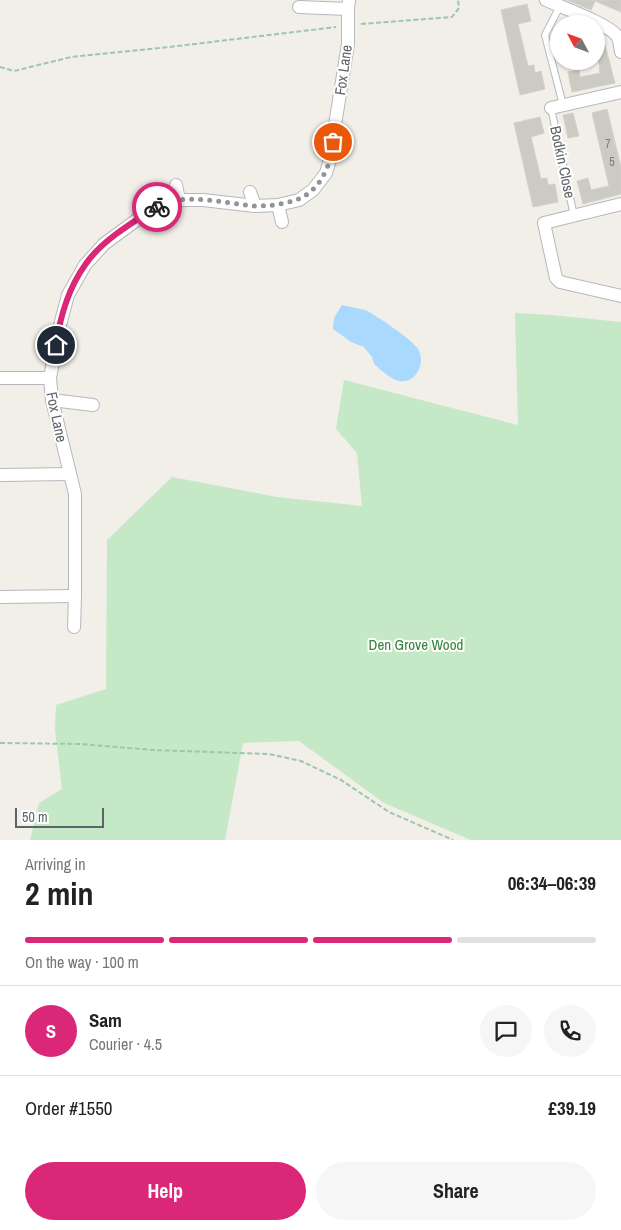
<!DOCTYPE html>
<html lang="en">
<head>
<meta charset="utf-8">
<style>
  :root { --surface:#fff; --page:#f6f6f6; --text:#222; --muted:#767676; --line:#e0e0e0; --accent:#db2777 }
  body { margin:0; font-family:"Archivo Narrow",sans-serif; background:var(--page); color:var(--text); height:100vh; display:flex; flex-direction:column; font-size:19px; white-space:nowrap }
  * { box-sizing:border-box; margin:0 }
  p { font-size:16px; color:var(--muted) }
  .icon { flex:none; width:28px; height:28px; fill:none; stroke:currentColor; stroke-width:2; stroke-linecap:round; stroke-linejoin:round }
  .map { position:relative; height:840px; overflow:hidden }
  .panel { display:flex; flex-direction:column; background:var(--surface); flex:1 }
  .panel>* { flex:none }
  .needle { width:32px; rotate:311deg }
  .controls { position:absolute; left:550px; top:15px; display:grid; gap:10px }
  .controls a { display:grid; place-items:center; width:55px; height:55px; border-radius:50%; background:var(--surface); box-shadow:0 1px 4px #0004; font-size:25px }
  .scale { position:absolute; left:15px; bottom:12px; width:89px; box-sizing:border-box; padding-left:5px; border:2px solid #5f6368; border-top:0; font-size:14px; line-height:18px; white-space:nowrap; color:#5f6368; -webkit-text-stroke:4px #fff; paint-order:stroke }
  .pin { position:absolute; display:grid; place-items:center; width:42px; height:42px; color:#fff; margin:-21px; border:2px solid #fff; border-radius:50%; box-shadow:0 1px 5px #0007 }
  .courier { position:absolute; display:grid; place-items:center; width:50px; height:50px; margin:-25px; border:4px solid #db2777; border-radius:50%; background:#fff; color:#222; box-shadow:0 1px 6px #0007 }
  .overview em { font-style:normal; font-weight:700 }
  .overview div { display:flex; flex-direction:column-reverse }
  .overview { display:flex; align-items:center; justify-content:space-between; height:85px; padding:0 25px }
  h1 { font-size:32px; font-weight:700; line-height:38px }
  .bar { display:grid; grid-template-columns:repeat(4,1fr); gap:8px 5px; align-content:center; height:60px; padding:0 25px }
  .bar i { height:6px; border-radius:4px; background:var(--line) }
  .bar .on { background:var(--accent) }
  .bar p { grid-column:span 4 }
  .line { display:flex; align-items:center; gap:12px; padding:0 25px; border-top:1px solid var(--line) }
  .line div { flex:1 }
  .round { display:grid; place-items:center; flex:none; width:52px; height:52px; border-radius:26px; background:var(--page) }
  .cta { display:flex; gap:10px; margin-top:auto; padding:10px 25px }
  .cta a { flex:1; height:58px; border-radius:30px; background:var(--accent); color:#fff; font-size:20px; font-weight:700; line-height:58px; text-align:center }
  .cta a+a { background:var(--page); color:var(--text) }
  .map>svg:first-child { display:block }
  .green { fill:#c5e8c6 }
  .water { fill:#aad9ff }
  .building { fill:#cccac5; stroke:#d6d1c6 }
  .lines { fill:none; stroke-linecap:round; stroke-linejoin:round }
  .lane-casing { stroke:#b5b8bc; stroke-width:8 }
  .street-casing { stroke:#b5b8bc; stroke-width:14 }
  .path { stroke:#9cc7aa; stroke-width:2; stroke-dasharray:5 2.5; stroke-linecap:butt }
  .lane { stroke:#fff; stroke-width:6 }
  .street { stroke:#fff; stroke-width:12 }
  .done { stroke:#929495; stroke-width:5; stroke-dasharray:0 9 }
  .route { stroke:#db2777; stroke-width:6 }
  .labels { text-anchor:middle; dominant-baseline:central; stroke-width:4; stroke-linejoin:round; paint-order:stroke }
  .number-label { font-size:12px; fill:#7a7d7f }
  .street-label { font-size:15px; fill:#5f6368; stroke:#fff }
  .park-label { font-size:15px; fill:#348239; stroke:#fff }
</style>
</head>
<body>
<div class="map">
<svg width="621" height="840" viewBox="0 0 621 840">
  <rect width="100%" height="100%" fill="#f1efe8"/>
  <!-- green -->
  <polygon class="green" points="515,313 551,315 621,322 621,840 471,840 384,803 299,741 243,743 225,840 30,840 39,803 62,789 55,730 56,705 106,689 107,540 172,477 277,497 362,506 357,453 336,429 344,380 518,425"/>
  <!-- water -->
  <path class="water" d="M342,305C349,307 357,308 365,310C373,313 414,341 418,349C426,362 417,384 399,381C390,379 381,370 374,364L372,357L364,347L351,342L333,329L334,318Z"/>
  <!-- building -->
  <g class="building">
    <polygon points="567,0 621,0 621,12 595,1 591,10"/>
    <polygon points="527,4 531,21 518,24 528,66 534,65 535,73 541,71 545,89 520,95 501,10"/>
    <polygon points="596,41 605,45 615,83 572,92 568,72 579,70 580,77 600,73 599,67 600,67 596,55"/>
    <polygon points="607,109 621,167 621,194 583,204 577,181 588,178 591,190 609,186 592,113"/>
    <polygon points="573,113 579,136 568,138 563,115"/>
    <polygon points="540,117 544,133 531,137 541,179 547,178 548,185 555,184 558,202 533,207 514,123"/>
  </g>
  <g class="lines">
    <!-- lane casing -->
    <g class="lane-casing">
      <g id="lane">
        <polyline points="560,6 545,35 563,105"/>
        <polyline points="551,108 574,216"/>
      </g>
    </g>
    <!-- street casing -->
    <g class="street-casing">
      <g id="street">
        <path d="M546,0C561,7 609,24 617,36C620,41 620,46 621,52"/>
        <polyline points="299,7 348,9"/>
        <polyline points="551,108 621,92"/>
        <polyline points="176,185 179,200"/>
        <polyline points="250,192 255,206"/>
        <polyline points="621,204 544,223 556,278 560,282 621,296"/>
        <polyline points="278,205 282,222"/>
        <polyline points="0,378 50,378"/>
        <polyline points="52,400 93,405"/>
        <polyline points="0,475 70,474"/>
        <polyline points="0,597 75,596"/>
        <polyline points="74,627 75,596 75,494 52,400 50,378 59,329 68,295 85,265 104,244 138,219 160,205 179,200 203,200 255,206 278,205 299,200 313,190 326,173 332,153 334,131 348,44 348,9 349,0"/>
      </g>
    </g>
    <!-- path -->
    <g class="path">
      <polyline points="361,24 452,17 459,8 458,0"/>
      <polyline points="0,67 14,71 71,57 161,48 336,27"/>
      <polyline points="0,743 80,744 153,750 269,754 301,761 341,780 389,812 453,840"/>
    </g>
    <!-- lane -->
    <use href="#lane" class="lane"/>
    <!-- street -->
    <use href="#street" class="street"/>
  </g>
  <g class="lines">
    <!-- done -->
    <path class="done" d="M157,207C182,191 227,204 255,206C267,206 278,205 289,202C301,199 310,194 318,184C327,171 332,158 333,142"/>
    <!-- route -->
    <path class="route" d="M56,345C60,317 68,289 85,265C100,242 133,222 157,207"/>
  </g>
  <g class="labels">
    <!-- number labels -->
    <g class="number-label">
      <text x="608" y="144">7</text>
      <text x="612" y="162">5</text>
    </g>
    <!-- street labels -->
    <g class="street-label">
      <text transform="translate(343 70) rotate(-82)">Fox Lane</text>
      <text transform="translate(563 162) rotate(78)">Bodkin Close</text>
      <text transform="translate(57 417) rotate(78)">Fox Lane</text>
    </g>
    <!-- park labels -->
    <g class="park-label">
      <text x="416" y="644">Den Grove Wood</text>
    </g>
  </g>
</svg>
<div class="controls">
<a><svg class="needle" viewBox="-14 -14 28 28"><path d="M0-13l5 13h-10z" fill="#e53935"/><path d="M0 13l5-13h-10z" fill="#767676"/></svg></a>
</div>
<div class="scale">50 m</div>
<div class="pin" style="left:333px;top:142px;background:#ea580c"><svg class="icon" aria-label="bag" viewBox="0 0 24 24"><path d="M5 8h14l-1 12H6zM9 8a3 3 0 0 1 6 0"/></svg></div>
<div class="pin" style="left:56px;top:345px;background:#1f2937"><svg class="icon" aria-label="home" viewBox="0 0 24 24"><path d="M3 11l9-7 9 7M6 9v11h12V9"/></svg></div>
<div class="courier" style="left:157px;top:207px"><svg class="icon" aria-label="bike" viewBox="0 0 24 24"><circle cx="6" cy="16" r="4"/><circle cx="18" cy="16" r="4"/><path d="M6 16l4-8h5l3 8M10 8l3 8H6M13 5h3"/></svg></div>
</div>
<section class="panel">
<div class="overview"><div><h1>2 min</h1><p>Arriving in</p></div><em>06:34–06:39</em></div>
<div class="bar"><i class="on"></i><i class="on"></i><i class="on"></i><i></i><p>On the way · 100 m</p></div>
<div class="line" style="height:90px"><b class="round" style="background:var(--accent);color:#fff">S</b><div><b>Sam</b><p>Courier · 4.5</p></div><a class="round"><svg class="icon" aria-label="chat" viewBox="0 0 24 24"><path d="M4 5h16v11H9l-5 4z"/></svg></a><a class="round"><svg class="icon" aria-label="phone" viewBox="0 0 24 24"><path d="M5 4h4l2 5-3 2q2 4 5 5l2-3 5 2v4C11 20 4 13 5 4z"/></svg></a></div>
<div class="line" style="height:65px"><div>Order #1550</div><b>£39.19</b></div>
<div class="cta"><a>Help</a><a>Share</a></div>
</section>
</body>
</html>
